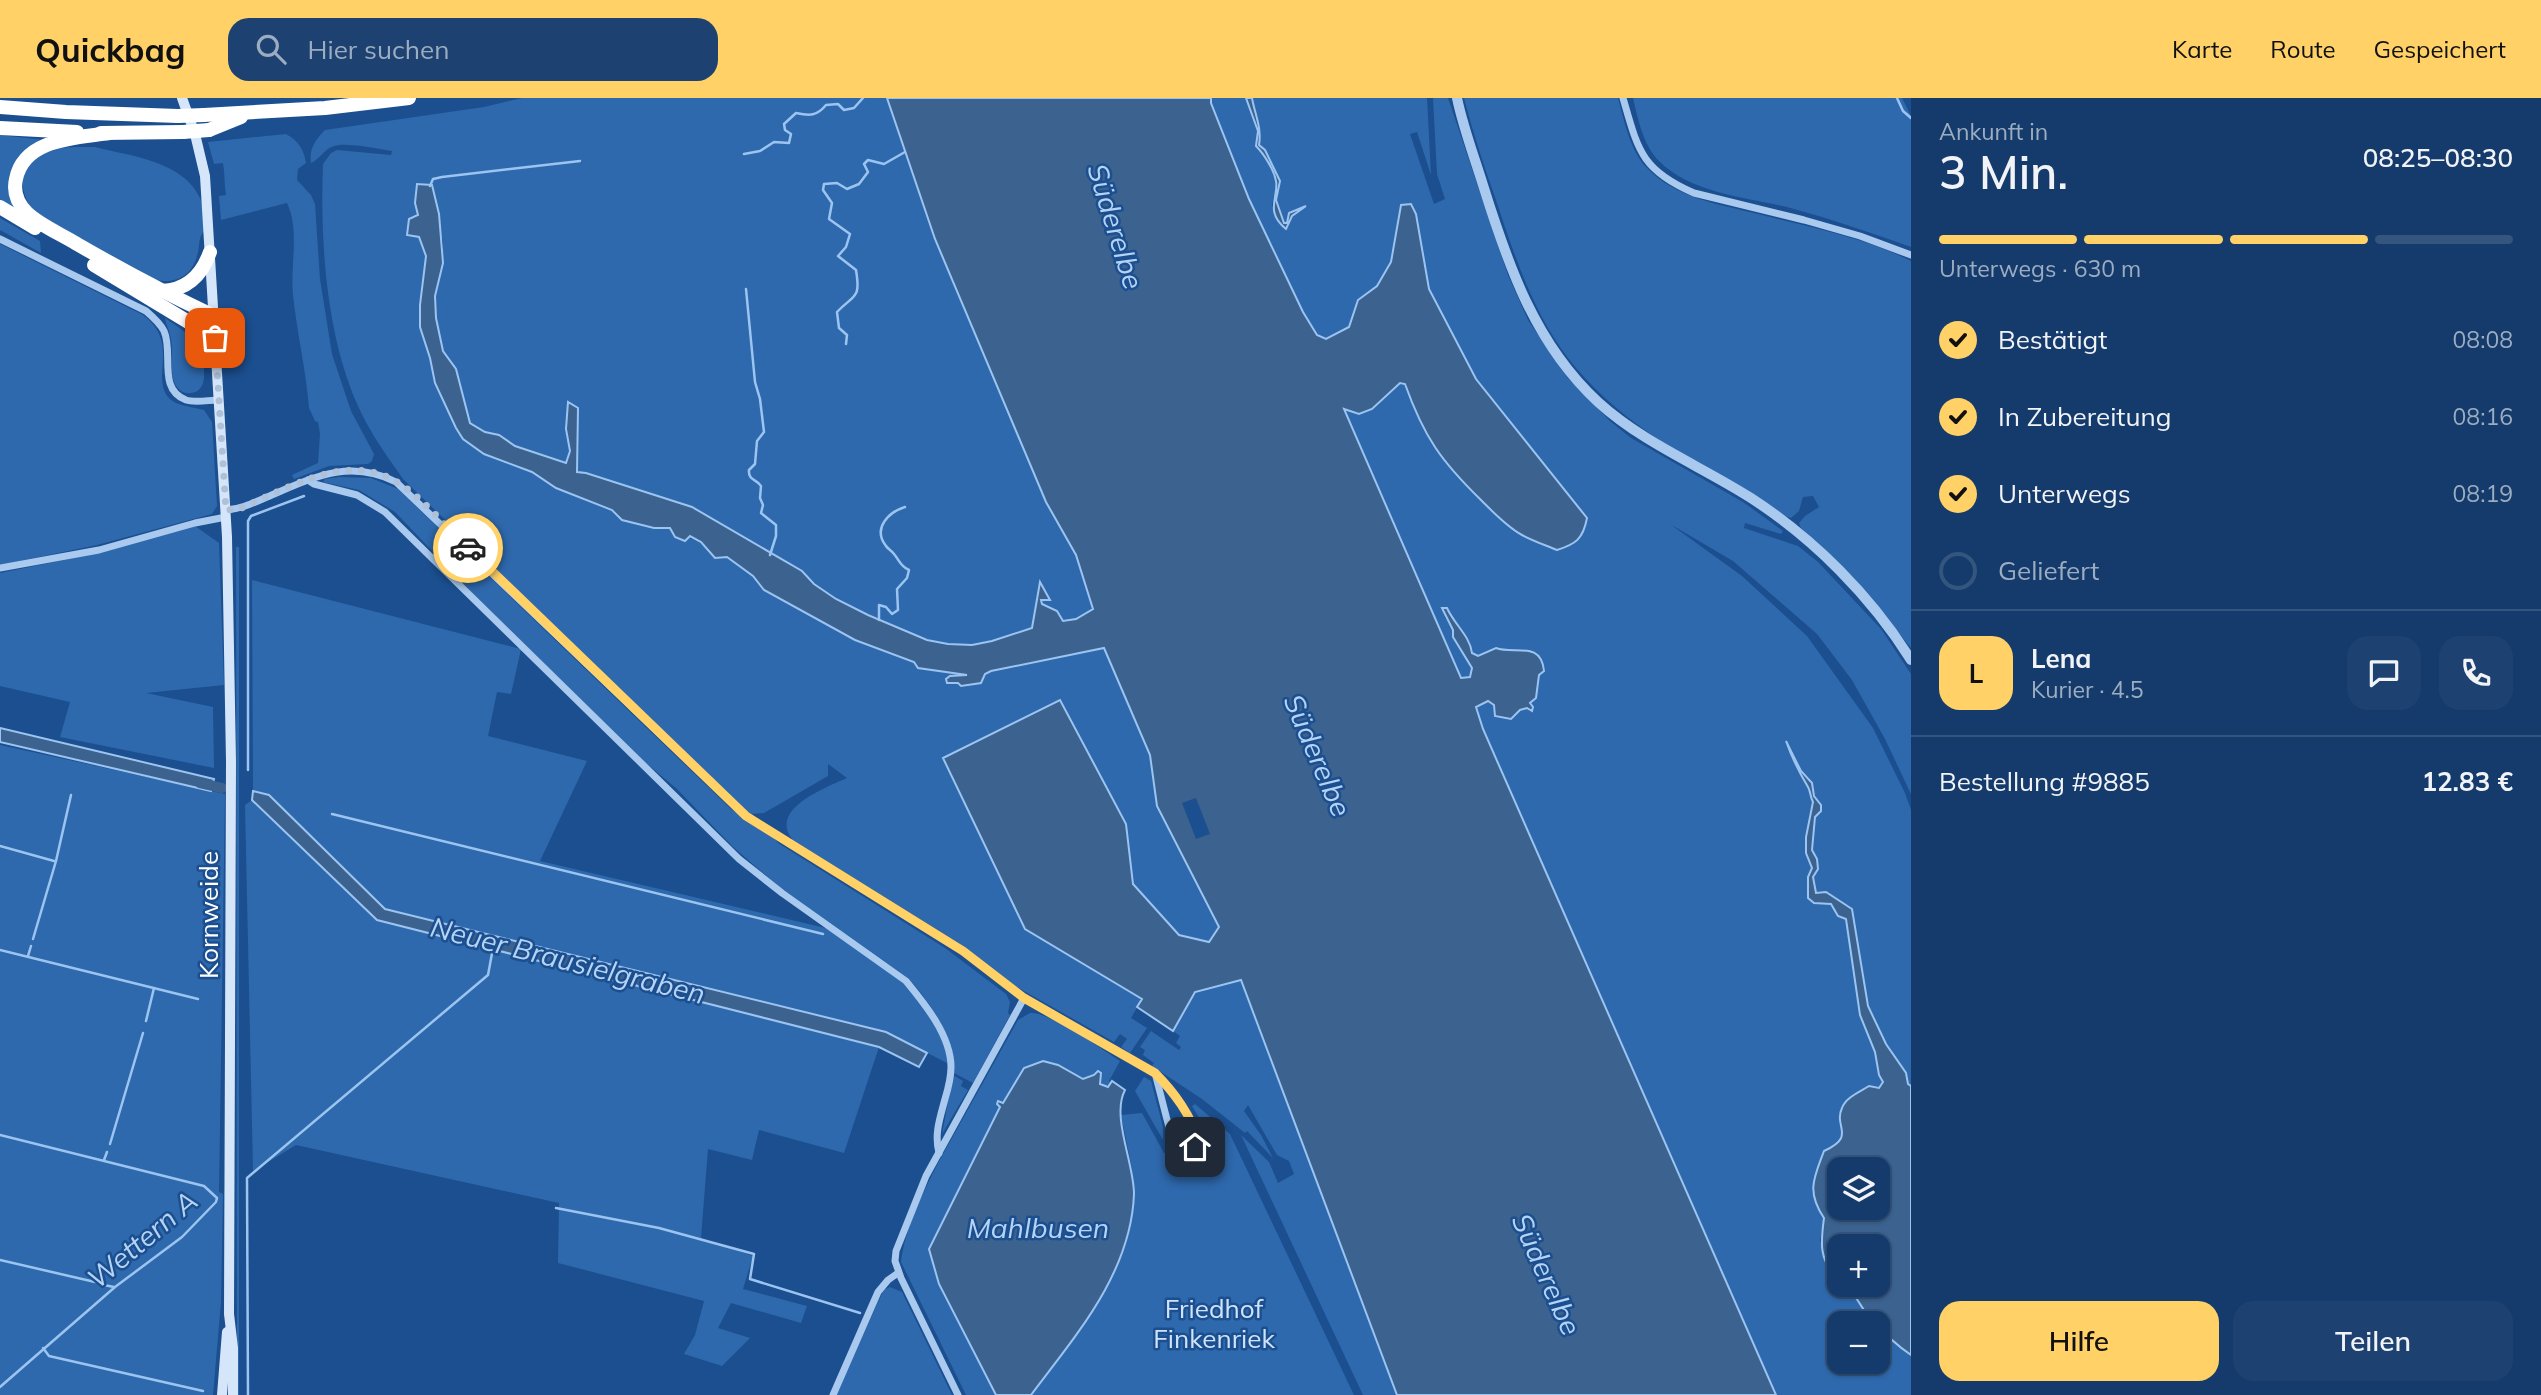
<!DOCTYPE html>
<html lang="de">
<head>
<meta charset="utf-8">
<style>
  :root { --surface:#143b6b; --page:#1d4271; --text:#f1f3f6; --muted:#9dadc1; --line:#33557e; --accent:#ffd166 }
  body { margin:0; font-family:Mulish,sans-serif; background:var(--page); color:var(--text); height:100vh; display:flex; flex-direction:column; font-size:26px; white-space:nowrap }
  * { box-sizing:border-box; margin:0 }
  p { font-size:23px; color:var(--muted) }
  .icon { flex:none; width:38px; height:38px; fill:none; stroke:currentColor; stroke-width:2; stroke-linecap:round; stroke-linejoin:round }
  .map { position:relative; flex:1; overflow:hidden }
  .details { display:flex; flex-direction:column; background:var(--surface); width:630px }
  .details>* { flex:none }
  .tools { position:absolute; left:1827px; top:1059px; display:grid; gap:14px }
  .tools a { display:grid; place-items:center; width:63px; height:63px; border-radius:14px; background:var(--surface); box-shadow:0 2px 5px #0004,0 0 0 2px var(--line); font-size:35px }
  .pin { position:absolute; display:grid; place-items:center; width:60px; height:60px; color:#fff; margin:-30px; border-radius:14px; box-shadow:0 4px 10px #0006 }
  .courier { position:absolute; display:grid; place-items:center; width:70px; height:70px; margin:-35px; border:5px solid #ffd166; border-radius:50%; background:#fff; color:#222; box-shadow:0 2px 9px #0007 }
  .head em { font-style:normal; font-weight:600 }
  .head div { display:flex; flex-direction:column-reverse }
  .head { display:flex; align-items:center; justify-content:space-between; height:119px; padding:0 28px }
  h1 { font-size:46px; font-weight:600; line-height:52px }
  .bar { display:grid; grid-template-columns:repeat(4,1fr); gap:10px 7px; align-content:center; height:84px; padding:0 28px }
  .bar i { height:9px; border-radius:5px; background:var(--line) }
  .bar .current { background:var(--accent) }
  .bar p { grid-column:span 4 }
  .line { display:flex; align-items:center; gap:18px; padding:0 28px; border-top:2px solid var(--line) }
  .line div { flex:1 }
  .round { display:grid; place-items:center; flex:none; width:74px; height:74px; border-radius:21px; background:var(--page) }
  ol { padding:0 28px; list-style:none }
  li { display:flex; align-items:center; gap:21px; height:77px }
  li p { margin-inline-start:auto }
  li .icon { padding:7px; border-radius:50%; background:var(--accent); color:#111; stroke-width:4 }
  li:last-child { color:var(--muted) }
  li i { width:38px; height:38px; border:4px solid var(--line); border-radius:50% }
  .cta { display:flex; gap:14px; margin-top:auto; padding:14px 28px }
  .cta a { flex:1; height:80px; border-radius:21px; background:var(--accent); color:#111; font-size:28px; font-weight:600; line-height:80px; text-align:center }
  .cta a+a { background:var(--page); color:var(--text) }
  header { display:flex; align-items:center; gap:42px; box-sizing:border-box; height:98px; padding:0 35px; background:var(--accent); color:#111 }
  header strong { font-size:33px }
  nav { display:flex; gap:38px; margin-inline-start:auto; font-size:24px }
  .search { width:490px; height:63px; background:var(--page); display:flex; align-items:center; gap:18px; box-sizing:border-box; padding:0 24px; border-radius:21px; color:var(--muted); font-size:26px }
  main { display:flex; flex:1; min-height:0 }
  .map>svg:first-child { display:block }
  .green { fill:#2e69ad }
  .water { fill:#3c6290; stroke:#9cc4f0; stroke-width:2; fill-rule:evenodd }
  .pier { fill:#1b4f8f }
  .lines { fill:none; stroke-linecap:round; stroke-linejoin:round }
  .stream { stroke:#9cc4f0; stroke-width:2.5 }
  .canal { stroke:#3c6290; stroke-width:10 }
  .minor { stroke:#a9c9ee; stroke-width:7 }
  .tertiary { stroke:#a9c9ee; stroke-width:10 }
  .secondary { stroke:#d6e6fa; stroke-width:10 }
  .motorway { stroke:#fff; stroke-width:14 }
  .motorway-bridge { stroke:#fff; stroke-width:14 }
  .done { stroke:#afc1d8; stroke-width:7; stroke-dasharray:0 12.6 }
  .route { stroke:#ffd166; stroke-width:9 }
  .labels { text-anchor:middle; dominant-baseline:central; stroke-width:5; stroke-linejoin:round; paint-order:stroke }
  .street-label { font-size:26px; fill:#fff; stroke:#1b4f8f }
  .park-label { font-size:26px; fill:#cfe3fa; stroke:#1b4f8f }
  .water-label { font-size:28px; font-style:italic; fill:#b5d3f5; stroke:#1b4f8f }
</style>
</head>
<body>
<header>
<strong>Quickbag</strong>
<div class="search"><svg class="icon" aria-label="search" viewBox="0 0 24 24"><circle cx="10" cy="10" r="6"/><path d="M15 15l6 6"/></svg>Hier suchen</div>
<nav><a>Karte</a><a>Route</a><a>Gespeichert</a></nav>
</header>
<main>
<div class="map">
<svg width="1911" height="1297" viewBox="0 0 1911 1297">
  <rect width="100%" height="100%" fill="#1b4f8f"/>
  <!-- green -->
  <g class="green">
    <path d="M522,0H887L935,141L1046,404L1076,457L1093,512L1076,521L1063,523L1059,516L1042,506L1041,502L1048,503L1047,495L1040,485L1032,530C1011,536 991,546 970,547C936,549 907,534 878,520C859,512 838,504 821,492C813,486 808,479 802,473L692,409L586,375L577,374L578,310L568,304C564,326 574,348 566,365L515,348L499,337L485,334L469,325L459,280L443,253L436,220L435,198L443,165V144L432,88L417,86L415,105L418,117L411,119V138L419,139L426,158L420,207L431,269L484,356L532,374L556,390L612,412L622,422L654,430H670L675,439C695,438 702,445 715,459H727L753,478L764,492L855,542L914,564L919,570L968,577L950,578V585H958L962,588L981,584L985,576L991,573L1104,550L1150,657L1157,708L1219,830L1208,844L1180,837L1133,786L1126,726L1025,831L1142,901L1131,920L1147,930L1130,955L1121,949L1127,941L1120,936L1114,944L1015,888L959,845L793,742C767,712 826,689 847,680L828,666V678L764,715L751,716L740,708L403,381C387,358 370,335 358,308C326,237 320,143 323,66L331,55L337,52L391,57L392,53C377,51 347,44 334,48C324,51 320,61 311,65C309,51 315,42 325,32L484,9Z"/>
    <path d="M1211,0H1246L1258,33L1256,48L1263,55L1277,84L1272,107L1281,128H1288L1292,118L1302,111L1289,115L1287,125H1284L1276,102L1280,83L1259,47L1261,36L1252,0H1427L1431,77L1417,34L1410,36L1434,106L1445,101L1437,76L1433,0H1448L1508,177L1528,222L1567,279L1610,323L1631,340L1743,404L1783,433L1781,436L1745,425L1744,430L1798,448L1818,464L1881,531L1911,576V696L1885,641L1852,582L1817,536L1733,463L1670,426L1742,478L1807,538L1873,630L1905,695L1911,712V988L1908,986L1906,975L1886,946L1868,908L1852,811L1816,795L1813,779L1818,771L1817,761L1812,752L1814,698L1809,680L1802,673L1789,646C1794,661 1799,675 1808,688C1811,694 1810,699 1813,704L1806,755L1812,770L1808,779L1814,805L1831,806L1838,818L1846,821L1860,917L1875,954L1879,977L1883,984L1882,989L1869,988L1846,1003L1841,1024C1848,1038 1837,1047 1824,1053C1814,1080 1806,1094 1824,1119L1820,1143L1838,1178L1839,1186L1855,1195L1862,1209L1875,1225H1839V1264H1878V1228L1911,1257V1297H1776L1483,631L1475,609L1488,603L1494,607L1495,618L1511,621C1518,613 1528,611 1534,602C1540,592 1538,578 1543,567L1532,553L1505,554L1496,550L1478,558L1471,555L1466,540L1447,511L1445,519L1453,532V539L1472,570L1470,579L1461,580L1344,310L1350,312L1388,297L1400,285L1405,286C1424,339 1441,363 1481,402C1493,414 1507,429 1522,437C1533,443 1545,447 1557,452L1569,397L1513,331L1476,281L1429,191L1416,117L1400,107L1391,164L1377,188L1358,202L1349,229L1326,241L1317,237L1303,214L1249,101L1211,5Z"/>
    <path d="M1464,0H1618C1624,22 1630,52 1646,69C1675,100 1718,106 1758,116C1809,129 1864,139 1911,163V550L1861,489L1801,430L1799,425L1805,418L1819,409L1813,398L1803,399L1799,413L1791,420L1784,418C1747,387 1701,370 1661,343C1630,323 1600,298 1576,270C1536,223 1515,160 1496,102C1484,68 1473,35 1464,0Z"/>
    <path d="M1633,0H1902L1911,18V149C1872,135 1834,122 1794,111C1750,99 1693,97 1659,63C1643,47 1638,21 1633,0Z"/>
    <path d="M286,36C299,43 304,52 306,65L298,71L297,82L311,97L315,106L320,181L332,256L351,313L374,356L372,363L368,366L329,368L294,381L292,377L318,365L320,336L318,324L315,323L309,310C306,272 297,235 293,197C290,167 300,133 287,105L221,122L219,98L226,97C224,86 225,75 223,65L214,66L208,44Z"/>
    <polygon points="0,37 45,42 21,57 19,116 0,104"/>
    <path d="M95,49C130,58 183,63 200,100C204,109 203,123 204,133C198,140 200,146 198,154C192,183 170,187 146,180L32,112C18,89 17,65 46,53C60,48 79,49 95,49Z"/>
    <polygon points="0,120 40,143 41,155 0,132"/>
    <path d="M0,146L143,217C180,245 151,277 168,299C175,308 194,309 204,312L212,324L217,408L212,416L97,447L0,467Z"/>
    <path d="M165,220C178,229 195,239 200,254C205,266 209,294 191,295C185,296 181,294 177,289C168,277 174,255 171,241C170,233 166,228 165,220Z"/>
    <path d="M340,379L371,380L398,391L731,711L772,738L778,745L945,850L1006,896L1010,904L1008,915L1010,917L973,985L954,975C956,943 929,902 908,880L778,788L732,748L677,691L640,660L476,499L395,414L359,392L323,384L325,381Z"/>
    <polygon points="195,428 219,445 224,587 146,595 213,609 214,670 60,639 70,604 0,588 0,475 99,455"/>
    <polygon points="236,449 239,449 239,1297 237,1297"/>
    <polygon points="252,482 521,551 511,596 497,594 488,638 587,663 540,763 834,832 906,883 939,931 951,967 886,934 385,811 269,697 253,693"/>
    <polygon points="0,647 225,696 219,1094 223,1096 221,1204 213,1297 0,1297"/>
    <polygon points="252,702 377,822 879,949 844,1055 759,1032 752,1062 708,1051 701,1140 753,1158 743,1191 807,1208 801,1225 731,1205 718,1230 750,1240 722,1268 684,1256 695,1237 704,1203 558,1165 559,1105 296,1047 253,1073 245,707"/>
    <polygon points="1241,882 1390,1274 1397,1297 1363,1297 1241,1037 1269,1064 1278,1085 1294,1076 1289,1063 1277,1057 1248,1007 1244,1013 1261,1037 1273,1060 1247,1033 1245,1035 1202,1001 1152,968 1154,965 1143,957 1145,952 1140,949 1151,933 1179,952 1181,949 1176,945 1180,938 1173,933 1195,893"/>
    <path d="M1030,915C1048,913 1102,951 1120,963L1109,983L1111,985L1106,989L1100,986L1101,976L1098,974L1095,977L1083,981L1024,970L1003,1005L998,1004L1000,1009L929,1151L939,1186L996,1297H966L901,1164C905,1130 923,1095 938,1065L1018,922Z"/>
    <polygon points="953,977 963,983 961,988 968,992 942,1036"/>
    <polygon points="1144,979 1151,983 1163,1029 1163,1042 1135,993"/>
    <path d="M1195,1006L1230,1036L1354,1297H1031L1081,1230L1103,1195L1127,1144L1132,1071L1121,1017L1142,1015L1164,1055L1179,1064L1178,1068L1191,1065L1196,1072L1200,1071L1198,1064C1219,1046 1203,1027 1192,1008Z"/>
    <polygon points="890,1189 902,1194 952,1297 836,1297 878,1204 884,1192"/>
  </g>
  <!-- water -->
  <g class="water">
    <path d="M887,0H1211V5L1249,101L1303,214L1317,237L1326,241L1349,229L1358,202L1377,188L1391,164L1401,107L1411,106L1416,116L1429,191L1476,281L1587,420C1583,441 1576,446 1557,452C1545,447 1533,443 1522,437C1507,429 1493,414 1481,402C1441,363 1424,339 1405,286L1400,285L1372,311L1359,316L1344,311L1461,580L1470,579L1472,570L1453,539V532L1442,510H1447C1454,526 1470,538 1472,555L1478,558L1496,550C1514,557 1541,542 1544,573L1539,577L1536,600L1530,605L1533,609L1532,613L1527,610L1520,612L1511,621L1495,618L1494,607L1488,603L1476,609L1483,631L1776,1297H1397L1241,882L1195,894L1173,933L1137,909L1142,901L1025,831L943,660L1060,602L1126,726L1133,786L1179,837L1209,844L1219,829L1157,708L1150,657L1104,550L991,573L985,576L981,585L961,588L958,585H947L946,581L950,578L967,577L918,570L914,564L855,542L764,492L753,478L727,459L715,460L701,444L690,438L685,443L675,439L670,430H654L622,422L612,412L556,390L532,374L484,356L463,341L456,330L435,285L430,260L420,229V207L426,158L419,139L407,137L409,121L418,117L415,105L417,86L432,87L439,116L443,165L435,198L436,220L443,253L456,271L470,325L485,334L499,337L515,348L566,365L570,353L566,331L568,304L578,310L577,374L586,375L692,409L802,473L814,486L836,501L868,517L927,542L948,546L972,547L992,543L1032,530L1040,484L1050,502H1041L1042,506L1057,513L1063,523L1076,521L1093,511L1076,457L1046,404L935,141Z"/>
    <path d="M1246,0H1252C1255,17 1262,30 1259,47L1265,52L1280,83L1276,102L1284,125H1287L1289,115L1306,108L1292,118L1286,131C1264,113 1279,99 1276,83C1274,72 1264,56 1256,48L1258,33Z"/>
    <polygon points="0,630 214,681 211,693 0,644"/>
    <path d="M1786,643L1801,673L1812,685L1814,698L1821,707V713L1815,719L1812,752L1817,761L1818,771L1813,779L1816,795L1826,794L1852,811L1868,908L1886,946L1906,975L1908,986L1911,988V1257C1896,1247 1882,1233 1871,1221C1858,1207 1858,1195 1839,1186L1838,1178C1818,1164 1821,1142 1824,1120C1806,1093 1814,1080 1824,1053C1857,1038 1833,1029 1842,1010C1846,999 1860,994 1869,988L1879,990L1883,984L1879,977L1875,954L1860,917L1846,821L1838,818L1831,806L1814,805L1808,800V779L1812,770L1806,755V739L1813,704C1810,699 1811,694 1808,689C1799,674 1792,660 1786,643ZM1839,1071H1878V1110H1839ZM1839,1148H1878V1186H1839Z"/>
    <polygon points="253,693 269,697 385,811 886,934 927,955 919,969 879,949 377,822 252,702"/>
    <path d="M1043,963L1058,967L1083,981L1094,977L1098,973L1101,975L1100,986L1108,989L1112,983L1125,992C1111,1018 1134,1065 1134,1096C1131,1175 1076,1237 1031,1297H996L939,1186L929,1151L1000,1009L997,1006L998,1003L1003,1005L1024,970Z"/>
  </g>
  <!-- pier -->
  <polygon class="pier" points="1196,700 1210,736 1196,741 1182,705"/>
  <g class="lines">
    <!-- stream -->
    <g class="stream">
      <polyline points="1897,0 1903,13 1911,20"/>
      <path d="M744,56L760,53L774,44L789,45L791,36L785,32L784,26L796,15C810,18 817,18 826,7L838,6L844,12L854,10L863,0"/>
      <polyline points="430,88 433,81 442,79 580,63"/>
      <path d="M746,191L755,284L760,301L764,334L757,343L755,366L749,372C748,383 757,381 761,388L760,400L763,407L761,415L776,427V438L770,457"/>
      <path d="M846,246L847,237L839,230L837,214C854,196 861,202 856,172L838,158L846,149L850,136L829,121L832,105L823,92L824,86L837,85L847,91L859,86L868,74L864,66L868,62L884,66L905,54"/>
      <path d="M879,522V507L886,509L892,516L898,512L897,491L907,480L909,472C900,468 900,463 894,456C892,453 888,451 886,448C872,430 889,414 905,409"/>
      <polyline points="248,672 248,423 251,418 304,398"/>
      <polyline points="332,716 823,836"/>
      <polyline points="0,748 54,763"/>
      <polyline points="33,841 56,763 71,697"/>
      <polyline points="0,852 198,901"/>
      <polyline points="28,858 31,848"/>
      <polyline points="146,923 154,890"/>
      <polyline points="0,1037 204,1088 217,1100 216,1104 182,1139 115,1189 0,1289"/>
      <polyline points="110,1046 143,935"/>
      <polyline points="104,1062 107,1054"/>
      <polyline points="556,1110 659,1130 754,1156 750,1181 860,1215"/>
      <polyline points="0,1162 95,1184"/>
      <polyline points="104,1187 114,1189"/>
      <polyline points="43,1250 49,1258 203,1293"/>
      <polyline points="248,1297 247,1080 488,877 493,850"/>
    </g>
    <!-- canal -->
    <polyline class="canal" points="200,685 222,690"/>
    <!-- minor -->
    <g class="minor">
      <path d="M1623,0C1638,52 1641,72 1694,95L1804,122L1860,138L1911,157"/>
      <path d="M0,141L146,213C153,219 160,225 164,233C174,255 157,291 186,302C195,305 209,302 219,302"/>
      <path d="M308,382L314,386L357,397L385,414L739,761L782,795L906,883C925,906 951,938 951,969C951,980 948,991 945,1001C940,1020 934,1036 939,1055"/>
      <path d="M226,412C241,411 253,405 267,399C312,380 349,360 396,384L746,718L963,853L1024,900L1155,975C1173,993 1193,1019 1198,1044L1190,1052L1180,1051L1172,1041L1155,975"/>
      <polyline points="0,470 99,452 195,425 226,419"/>
      <polyline points="833,1297 878,1194 888,1182 898,1175"/>
      <polyline points="958,1297 901,1180 895,1163 896,1153 926,1078 1024,900"/>
    </g>
    <!-- tertiary -->
    <path class="tertiary" d="M1457,0C1463,29 1474,58 1483,87C1508,167 1535,246 1598,304C1643,345 1701,368 1751,400C1814,441 1871,498 1911,562"/>
    <!-- secondary -->
    <g class="secondary">
      <polyline points="182,0 195,36 205,78 227,439 231,664 229,1216 233,1250 233,1297"/>
      <polyline points="222,1297 227,1234"/>
    </g>
    <!-- motorway -->
    <g class="motorway">
      <polyline points="0,9 66,14 178,18"/>
      <polyline points="204,17 325,10 409,0"/>
      <polyline points="0,30 77,34"/>
      <polyline points="209,32 241,19"/>
      <polyline points="101,35 183,34"/>
      <path d="M109,35C77,40 24,40 16,81C13,94 18,106 27,115C41,128 61,136 77,146C122,172 167,196 214,218"/>
      <polyline points="0,109 35,130"/>
      <polyline points="94,167 190,225 201,237 216,262"/>
      <path d="M162,193C187,192 202,177 210,154"/>
    </g>
    <!-- motorway-bridge -->
    <g class="motorway-bridge">
      <polyline points="178,18 204,17"/>
      <polyline points="183,34 209,32"/>
    </g>
  </g>
  <g class="lines">
    <!-- done -->
    <path class="done" d="M215,240L226,412L239,411C287,391 346,353 397,384C422,399 447,430 468,450"/>
    <!-- route -->
    <path class="route" d="M468,450L746,718L963,853L1024,900L1155,975C1173,993 1193,1019 1198,1044L1195,1049"/>
  </g>
  <g class="labels">
    <!-- street labels -->
    <g class="street-label">
      <text transform="translate(208 817) rotate(-90)">Kornweide</text>
    </g>
    <!-- park labels -->
    <g class="park-label">
      <text x="1214" y="1210">Friedhof<tspan x="1214" dy="30">Finkenriek</tspan></text>
    </g>
    <!-- water labels -->
    <g class="water-label">
      <text transform="translate(1116 128) rotate(73)">Süderelbe</text>
      <text transform="translate(1318 657) rotate(67)">Süderelbe</text>
      <text transform="translate(568 862) rotate(14)">Neuer Brausielgraben</text>
      <text x="1038" y="1129">Mahlbusen</text>
      <text transform="translate(142 1141) rotate(-40)">Wettern A</text>
      <text transform="translate(1547 1176) rotate(66)">Süderelbe</text>
    </g>
  </g>
</svg>
<div class="tools">
<a><svg class="icon" aria-label="layers" viewBox="0 0 24 24"><path d="M12 4l9 5-9 5-9-5zM3 14l9 5 9-5"/></svg></a>
<a>+</a>
<a>−</a>
</div>
<div class="pin" style="left:215px;top:240px;background:#ea580c"><svg class="icon" aria-label="bag" viewBox="0 0 24 24"><path d="M5 8h14l-1 12H6zM9 8a3 3 0 0 1 6 0"/></svg></div>
<div class="pin" style="left:1195px;top:1049px;background:#1f2937"><svg class="icon" aria-label="home" viewBox="0 0 24 24"><path d="M3 11l9-7 9 7M6 9v11h12V9"/></svg></div>
<div class="courier" style="left:468px;top:450px"><svg class="icon" aria-label="car" viewBox="0 0 24 24"><path d="M5 17H2v-5l4-1 3-4h7l3 4 3 1v5h-3M9 17h6M6 11h13"/><circle cx="7" cy="17" r="2"/><circle cx="17" cy="17" r="2"/></svg></div>
</div>
<section class="details">
<div class="head"><div><h1>3 Min.</h1><p>Ankunft in</p></div><em>08:25–08:30</em></div>
<div class="bar"><i class="current"></i><i class="current"></i><i class="current"></i><i></i><p>Unterwegs · 630 m</p></div>
<ol>
<li><svg class="icon" aria-label="check" viewBox="0 0 24 24"><path d="M5 12l5 5 9-10"/></svg>Bestätigt<p>08:08</p></li>
<li><svg class="icon" aria-label="check" viewBox="0 0 24 24"><path d="M5 12l5 5 9-10"/></svg>In Zubereitung<p>08:16</p></li>
<li><svg class="icon" aria-label="check" viewBox="0 0 24 24"><path d="M5 12l5 5 9-10"/></svg>Unterwegs<p>08:19</p></li>
<li><i></i>Geliefert</li>
</ol>
<div class="line" style="height:126px"><b class="round" style="background:var(--accent);color:#111">L</b><div><b>Lena</b><p>Kurier · 4.5</p></div><a class="round"><svg class="icon" aria-label="chat" viewBox="0 0 24 24"><path d="M4 5h16v11H9l-5 4z"/></svg></a><a class="round"><svg class="icon" aria-label="phone" viewBox="0 0 24 24"><path d="M5 4h4l2 5-3 2q2 4 5 5l2-3 5 2v4C11 20 4 13 5 4z"/></svg></a></div>
<div class="line" style="height:91px"><div>Bestellung #9885</div><b>12.83 €</b></div>
<div class="cta"><a>Hilfe</a><a>Teilen</a></div>
</section>
</main>
</body>
</html>
